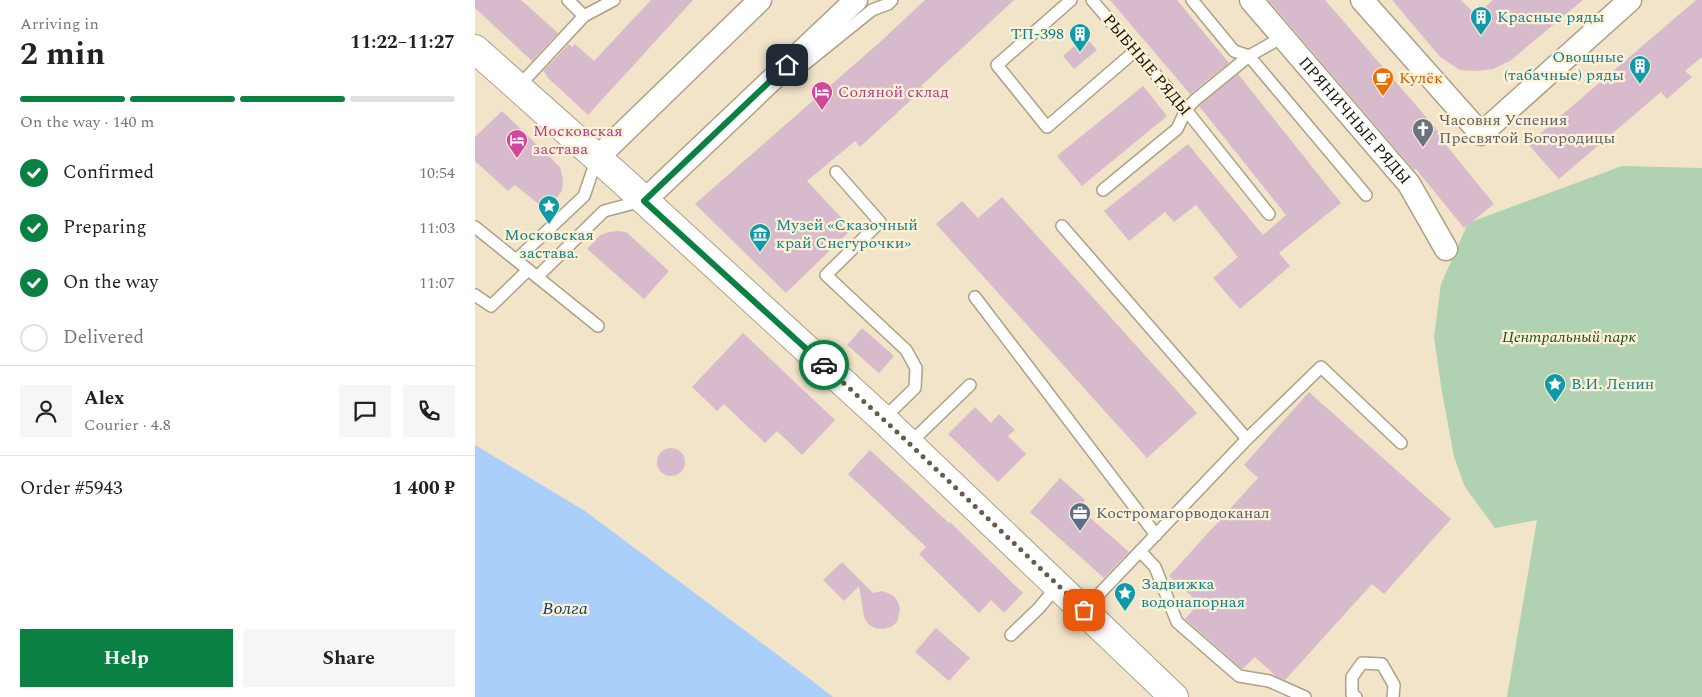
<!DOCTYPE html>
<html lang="en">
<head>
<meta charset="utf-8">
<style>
  :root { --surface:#fff; --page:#f6f6f6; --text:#222; --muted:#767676; --line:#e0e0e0; --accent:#0b8043 }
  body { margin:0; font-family:Spectral,serif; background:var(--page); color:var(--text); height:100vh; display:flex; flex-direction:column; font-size:19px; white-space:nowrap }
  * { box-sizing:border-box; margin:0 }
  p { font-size:16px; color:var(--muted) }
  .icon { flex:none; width:28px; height:28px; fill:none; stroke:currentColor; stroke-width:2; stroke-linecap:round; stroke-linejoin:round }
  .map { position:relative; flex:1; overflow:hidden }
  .side { display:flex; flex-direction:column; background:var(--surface); width:475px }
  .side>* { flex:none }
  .pin { position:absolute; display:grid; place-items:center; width:42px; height:42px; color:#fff; margin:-21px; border-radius:10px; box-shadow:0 2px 8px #0006 }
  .courier { position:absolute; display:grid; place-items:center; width:50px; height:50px; margin:-25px; border:4px solid #0b8043; border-radius:50%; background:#fff; color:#222; box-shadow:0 1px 6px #0007 }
  .headline em { font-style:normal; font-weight:700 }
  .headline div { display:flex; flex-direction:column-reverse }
  .headline { display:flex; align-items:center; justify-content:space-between; height:85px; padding:0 20px }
  h1 { font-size:32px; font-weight:700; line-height:38px }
  .bar { display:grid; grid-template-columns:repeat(4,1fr); gap:8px 5px; align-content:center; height:60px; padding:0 20px }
  .bar i { height:6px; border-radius:4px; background:var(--line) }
  .bar .selected { background:var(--accent) }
  .bar p { grid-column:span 4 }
  .line { display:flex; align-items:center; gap:12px; padding:0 20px; border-top:1px solid var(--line) }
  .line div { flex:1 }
  .round { display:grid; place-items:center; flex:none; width:52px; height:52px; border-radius:0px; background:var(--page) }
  ol { padding:0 20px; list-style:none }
  li { display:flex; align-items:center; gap:15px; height:55px }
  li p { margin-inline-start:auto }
  li .icon { padding:5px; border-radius:50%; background:var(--accent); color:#fff; stroke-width:4 }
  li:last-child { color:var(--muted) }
  li i { width:28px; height:28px; border:2px solid var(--line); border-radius:50% }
  .button { display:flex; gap:10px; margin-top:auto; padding:10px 20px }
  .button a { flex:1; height:58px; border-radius:0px; background:var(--accent); color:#fff; font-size:20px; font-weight:700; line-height:58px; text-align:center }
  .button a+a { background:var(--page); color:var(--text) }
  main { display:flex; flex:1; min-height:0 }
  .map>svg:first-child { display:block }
  .green { fill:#b1d2b2 }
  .water { fill:#aacffb }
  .building { fill:#d7bbcc }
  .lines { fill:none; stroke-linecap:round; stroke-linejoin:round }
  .service-casing { stroke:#ada086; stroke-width:14 }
  .minor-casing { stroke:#ada086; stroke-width:25 }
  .tertiary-casing { stroke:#ada086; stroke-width:30 }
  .service { stroke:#fff; stroke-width:11 }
  .minor { stroke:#fff; stroke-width:22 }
  .tertiary { stroke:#fff; stroke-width:28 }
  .done { stroke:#645c4c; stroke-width:5; stroke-dasharray:0 9 }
  .route { stroke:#0b8043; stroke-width:6 }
  .labels { text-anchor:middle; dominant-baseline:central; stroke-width:4.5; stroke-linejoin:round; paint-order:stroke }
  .culture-label { font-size:16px; fill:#0d838f; stroke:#fff1d6; text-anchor:start }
  .street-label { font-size:16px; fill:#181309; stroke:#fff1d6 }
  .food-label { font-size:16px; fill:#c56008; stroke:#fff1d6; text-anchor:start }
  .hotel-label { font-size:16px; fill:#b23c85; stroke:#fff1d6; text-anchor:start }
  .worship-label { font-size:16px; fill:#5b616d; stroke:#fff1d6; text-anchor:start }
  .park-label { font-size:16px; font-style:italic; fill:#164f1e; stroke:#fff1d6 }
  .service-label { font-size:16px; fill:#4e5e75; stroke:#fff1d6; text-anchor:start }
  .water-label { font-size:18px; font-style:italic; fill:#103f70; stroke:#fff1d6 }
</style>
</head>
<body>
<main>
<section class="side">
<div class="headline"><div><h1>2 min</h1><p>Arriving in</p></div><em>11:22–11:27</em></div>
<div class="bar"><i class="selected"></i><i class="selected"></i><i class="selected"></i><i></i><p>On the way · 140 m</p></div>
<ol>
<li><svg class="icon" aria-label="check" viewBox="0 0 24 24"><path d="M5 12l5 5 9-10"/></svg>Confirmed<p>10:54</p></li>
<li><svg class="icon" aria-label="check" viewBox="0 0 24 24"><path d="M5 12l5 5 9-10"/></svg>Preparing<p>11:03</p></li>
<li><svg class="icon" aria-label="check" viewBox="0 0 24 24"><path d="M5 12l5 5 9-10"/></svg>On the way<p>11:07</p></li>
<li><i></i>Delivered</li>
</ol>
<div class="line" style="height:90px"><a class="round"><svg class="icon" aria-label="person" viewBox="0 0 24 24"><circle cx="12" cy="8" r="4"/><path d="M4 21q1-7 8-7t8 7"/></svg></a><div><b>Alex</b><p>Courier · 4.8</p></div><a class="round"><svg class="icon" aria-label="chat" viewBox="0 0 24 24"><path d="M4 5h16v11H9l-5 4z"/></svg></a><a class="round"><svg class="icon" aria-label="phone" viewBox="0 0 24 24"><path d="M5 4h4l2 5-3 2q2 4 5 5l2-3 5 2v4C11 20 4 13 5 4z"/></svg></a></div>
<div class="line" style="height:65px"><div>Order #5943</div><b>1 400 ₽</b></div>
<div class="button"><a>Help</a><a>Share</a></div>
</section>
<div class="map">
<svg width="1227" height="697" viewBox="0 0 1227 697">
  <rect width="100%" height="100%" fill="#f2e4c9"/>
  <!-- green -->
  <polygon class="green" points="1147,166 1227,168 1227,697 1032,697 1062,520 1020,528 990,487 979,457 966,386 959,337 966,284 993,223"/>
  <!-- water -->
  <polygon class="water" points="0,445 110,511 327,673 358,697 0,697"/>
  <!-- building -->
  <g class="building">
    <polygon points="0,0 46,0 83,33 57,61 0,8"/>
    <polygon points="176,0 218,0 113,115 71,76 72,75 68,71 94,44 97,47 100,44 119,61"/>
    <polygon points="450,0 539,0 446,86 449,88 385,147 380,141 332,181 377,229 311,293 220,204 405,42"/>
    <polygon points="635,0 702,0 754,63 715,94"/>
    <polygon points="793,0 850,0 958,125 972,144 971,145 1019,204 989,228 941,169 939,170"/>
    <polygon points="917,0 986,0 1001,15 1018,0 1108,0 1035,61 1018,69 1002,71 985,70 965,57"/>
    <polygon points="1221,0 1227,0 1227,57 1210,71 1217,77 1192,99 1186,92 1084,179 1053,144"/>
    <polygon points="610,37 622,50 599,69 588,56"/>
    <polygon points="763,74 866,203 804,253 815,266 765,309 738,278 763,257 721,205 699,222 690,212 654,241 629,211 713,144 788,235 811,215 724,106"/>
    <polygon points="668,86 692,116 607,186 582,156"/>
    <polygon points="27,111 85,167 88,180 87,191 71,210 40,185 33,191 0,161 0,137"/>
    <polygon points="527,197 722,413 672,458 461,224 487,201 503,218"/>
    <polygon points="143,231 151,232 194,271 169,299 112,249 125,235 134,232"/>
    <polygon points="387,328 419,356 404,373 372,345"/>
    <polygon points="268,333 360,420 327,455 302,431 290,443 249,404 242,411 217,387"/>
    <polygon points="834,392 976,519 909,594 897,584 810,680 802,677 780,657 767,669 710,619 724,603 694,576 783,478 769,465"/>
    <polygon points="500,407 516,423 524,414 540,430 533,436 551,454 523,482 473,434"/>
    <circle cx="196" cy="462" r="14"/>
    <polygon points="395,450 474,523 475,522 548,593 529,613 516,600 504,613 444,554 451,547 373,474"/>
    <polygon points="585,478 610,500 604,508 654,552 629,578 555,512"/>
    <polygon points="367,562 398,593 407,591 413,593 419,596 423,602 425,609 422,622 416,627 408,629 400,628 393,624 389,617 384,586 369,601 348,580"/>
    <polygon points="461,628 495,658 474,681 440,652"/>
  </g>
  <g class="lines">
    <!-- service casing -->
    <g class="service-casing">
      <g id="service">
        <polyline points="93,0 109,16"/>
        <polyline points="596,0 522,65 572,127 660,51"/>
        <polyline points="617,0 711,110 794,214"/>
        <polyline points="717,0 759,51 774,56 891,195"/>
        <polyline points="316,65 330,64 397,10 413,4 417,0"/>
        <polyline points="43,87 109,16 139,0"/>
        <polyline points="361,172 405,222 351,275 431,350 441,368 440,388 408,419"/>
        <polyline points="628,190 702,129 711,110 720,100 774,56 797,43 806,34"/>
        <polyline points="587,226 772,439"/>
        <polyline points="0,227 123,326"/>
        <polyline points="41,260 109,196 122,158"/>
        <polyline points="62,277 129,211 167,201"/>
        <polyline points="0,295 16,306 53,270"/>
        <polyline points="500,297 681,535"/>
        <polyline points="434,444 495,385"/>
        <polyline points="665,551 680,567 702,622 764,676 794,681 830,697"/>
        <polyline points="609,610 772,439 846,367 926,443"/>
        <polyline points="536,635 564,608 583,585"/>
        <polyline points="881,697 877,694 877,677 887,663 907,664 919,685 918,697"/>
      </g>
    </g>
    <!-- minor casing -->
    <g class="minor-casing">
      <g id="minor">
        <path id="s1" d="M776,0L934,184L971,249"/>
        <polyline points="887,0 1006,134 1155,0"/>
        <polyline points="122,158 285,0"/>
        <polyline points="169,201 381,0"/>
      </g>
    </g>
    <!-- tertiary casing -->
    <g class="tertiary-casing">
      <polyline id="tertiary" points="0,49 146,179 408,419 699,697"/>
    </g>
    <!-- service -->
    <use href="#service" class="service"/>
    <!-- minor -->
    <use href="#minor" class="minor"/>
    <!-- tertiary -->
    <use href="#tertiary" class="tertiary"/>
  </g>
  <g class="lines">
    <!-- done -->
    <polyline class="done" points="349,365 421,431 609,610"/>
    <!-- route -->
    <polyline class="route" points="312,65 169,201 349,365"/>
  </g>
  <!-- icons -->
  <defs>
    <g id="building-pin" transform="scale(1.125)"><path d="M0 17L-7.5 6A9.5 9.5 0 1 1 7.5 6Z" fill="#0f9aa8" stroke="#fff1d6"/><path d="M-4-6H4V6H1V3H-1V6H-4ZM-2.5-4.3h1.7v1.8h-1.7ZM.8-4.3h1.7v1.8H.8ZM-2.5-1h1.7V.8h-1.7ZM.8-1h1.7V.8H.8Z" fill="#fff"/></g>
    <g id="cafe-pin" transform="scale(1.125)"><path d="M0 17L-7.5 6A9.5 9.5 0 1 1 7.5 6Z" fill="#e8710a" stroke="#fff1d6"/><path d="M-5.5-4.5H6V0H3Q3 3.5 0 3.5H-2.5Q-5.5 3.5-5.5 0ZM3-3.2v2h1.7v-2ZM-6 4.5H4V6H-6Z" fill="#fff"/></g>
    <g id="hotel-pin" transform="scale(1.125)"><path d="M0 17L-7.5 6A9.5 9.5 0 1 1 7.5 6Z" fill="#d1479c" stroke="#fff1d6"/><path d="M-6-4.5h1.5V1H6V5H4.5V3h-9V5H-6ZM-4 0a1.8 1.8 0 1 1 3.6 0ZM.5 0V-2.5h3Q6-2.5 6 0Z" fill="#fff"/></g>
    <g id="church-pin" transform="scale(1.125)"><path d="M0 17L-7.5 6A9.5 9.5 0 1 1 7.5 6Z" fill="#6b7280" stroke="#fff1d6"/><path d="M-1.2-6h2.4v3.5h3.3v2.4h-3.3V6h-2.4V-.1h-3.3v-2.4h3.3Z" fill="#fff"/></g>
    <g id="sight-pin" transform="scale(1.125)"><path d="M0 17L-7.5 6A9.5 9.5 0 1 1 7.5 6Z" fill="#0f9aa8" stroke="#fff1d6"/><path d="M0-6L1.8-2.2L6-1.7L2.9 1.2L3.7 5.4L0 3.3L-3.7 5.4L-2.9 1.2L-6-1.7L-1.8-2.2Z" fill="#fff"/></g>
    <g id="museum-pin" transform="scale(1.125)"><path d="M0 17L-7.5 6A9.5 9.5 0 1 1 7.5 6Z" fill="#0f9aa8" stroke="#fff1d6"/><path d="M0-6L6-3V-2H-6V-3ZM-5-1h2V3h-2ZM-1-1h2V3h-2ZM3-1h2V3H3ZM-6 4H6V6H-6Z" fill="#fff"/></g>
    <g id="office-pin" transform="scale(1.125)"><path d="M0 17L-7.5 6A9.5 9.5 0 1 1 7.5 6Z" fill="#5c6f8a" stroke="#fff1d6"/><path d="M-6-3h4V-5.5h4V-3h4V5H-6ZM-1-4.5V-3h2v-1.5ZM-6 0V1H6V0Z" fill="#fff"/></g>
  </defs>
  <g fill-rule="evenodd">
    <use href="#building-pin" x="1006" y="17"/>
    <use href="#building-pin" x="605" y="34"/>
    <use href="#building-pin" x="1165" y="66"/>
    <use href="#cafe-pin" x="908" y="78"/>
    <use href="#hotel-pin" x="347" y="92"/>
    <use href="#church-pin" x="948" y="129"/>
    <use href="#hotel-pin" x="42" y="140"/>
    <use href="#sight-pin" x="74" y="206"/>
    <use href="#museum-pin" x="285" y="234"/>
    <use href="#sight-pin" x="1080" y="384"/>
    <use href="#office-pin" x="605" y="513"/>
    <use href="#sight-pin" x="650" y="593"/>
  </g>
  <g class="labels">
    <!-- culture labels -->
    <g class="culture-label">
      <text x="1022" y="17">Красные ряды</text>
      <text x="589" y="34" text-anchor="end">ТП-398</text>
      <text x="1149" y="57" text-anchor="end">Овощные<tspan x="1149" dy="18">(табачные) ряды</tspan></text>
      <text x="301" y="225">Музей «Сказочный<tspan x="301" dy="18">край Снегурочки»</tspan></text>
      <text x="74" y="235" text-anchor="middle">Московская<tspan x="74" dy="18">застава.</tspan></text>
      <text x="1096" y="384">В.И. Ленин</text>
      <text x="666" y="584">Задвижка<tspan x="666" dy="18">водонапорная</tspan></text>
    </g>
    <!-- street labels -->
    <g class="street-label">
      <text transform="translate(672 65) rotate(50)">РЫБНЫЕ РЯДЫ</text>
      <text stroke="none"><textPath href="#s1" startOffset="159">ПРЯНИЧНЫЕ РЯДЫ</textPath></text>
    </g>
    <!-- food labels -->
    <g class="food-label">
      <text x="924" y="78">Кулёк</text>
    </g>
    <!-- hotel labels -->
    <g class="hotel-label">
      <text x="363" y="92">Соляной склад</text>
      <text x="58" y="131">Московская<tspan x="58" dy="18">застава</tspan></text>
    </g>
    <!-- worship labels -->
    <g class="worship-label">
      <text x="964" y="120">Часовня Успения<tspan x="964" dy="18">Пресвятой Богородицы</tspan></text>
    </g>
    <!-- park labels -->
    <g class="park-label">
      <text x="1094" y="337">Центральный парк</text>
    </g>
    <!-- service labels -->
    <g class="service-label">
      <text x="621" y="513">Костромагорводоканал</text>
    </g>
    <!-- water labels -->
    <g class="water-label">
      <text x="90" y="608">Волга</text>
    </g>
  </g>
</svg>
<div class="pin" style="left:609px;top:610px;background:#ea580c"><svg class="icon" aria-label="bag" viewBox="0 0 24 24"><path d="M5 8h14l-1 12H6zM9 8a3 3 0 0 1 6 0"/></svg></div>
<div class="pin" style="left:312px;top:65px;background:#1f2937"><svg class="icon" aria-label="home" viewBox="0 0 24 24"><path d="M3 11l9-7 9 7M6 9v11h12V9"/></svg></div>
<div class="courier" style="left:349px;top:365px"><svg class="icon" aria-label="car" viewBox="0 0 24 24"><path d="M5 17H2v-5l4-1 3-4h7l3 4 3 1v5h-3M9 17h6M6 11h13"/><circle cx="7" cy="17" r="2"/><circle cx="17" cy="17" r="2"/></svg></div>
</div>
</main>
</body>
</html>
